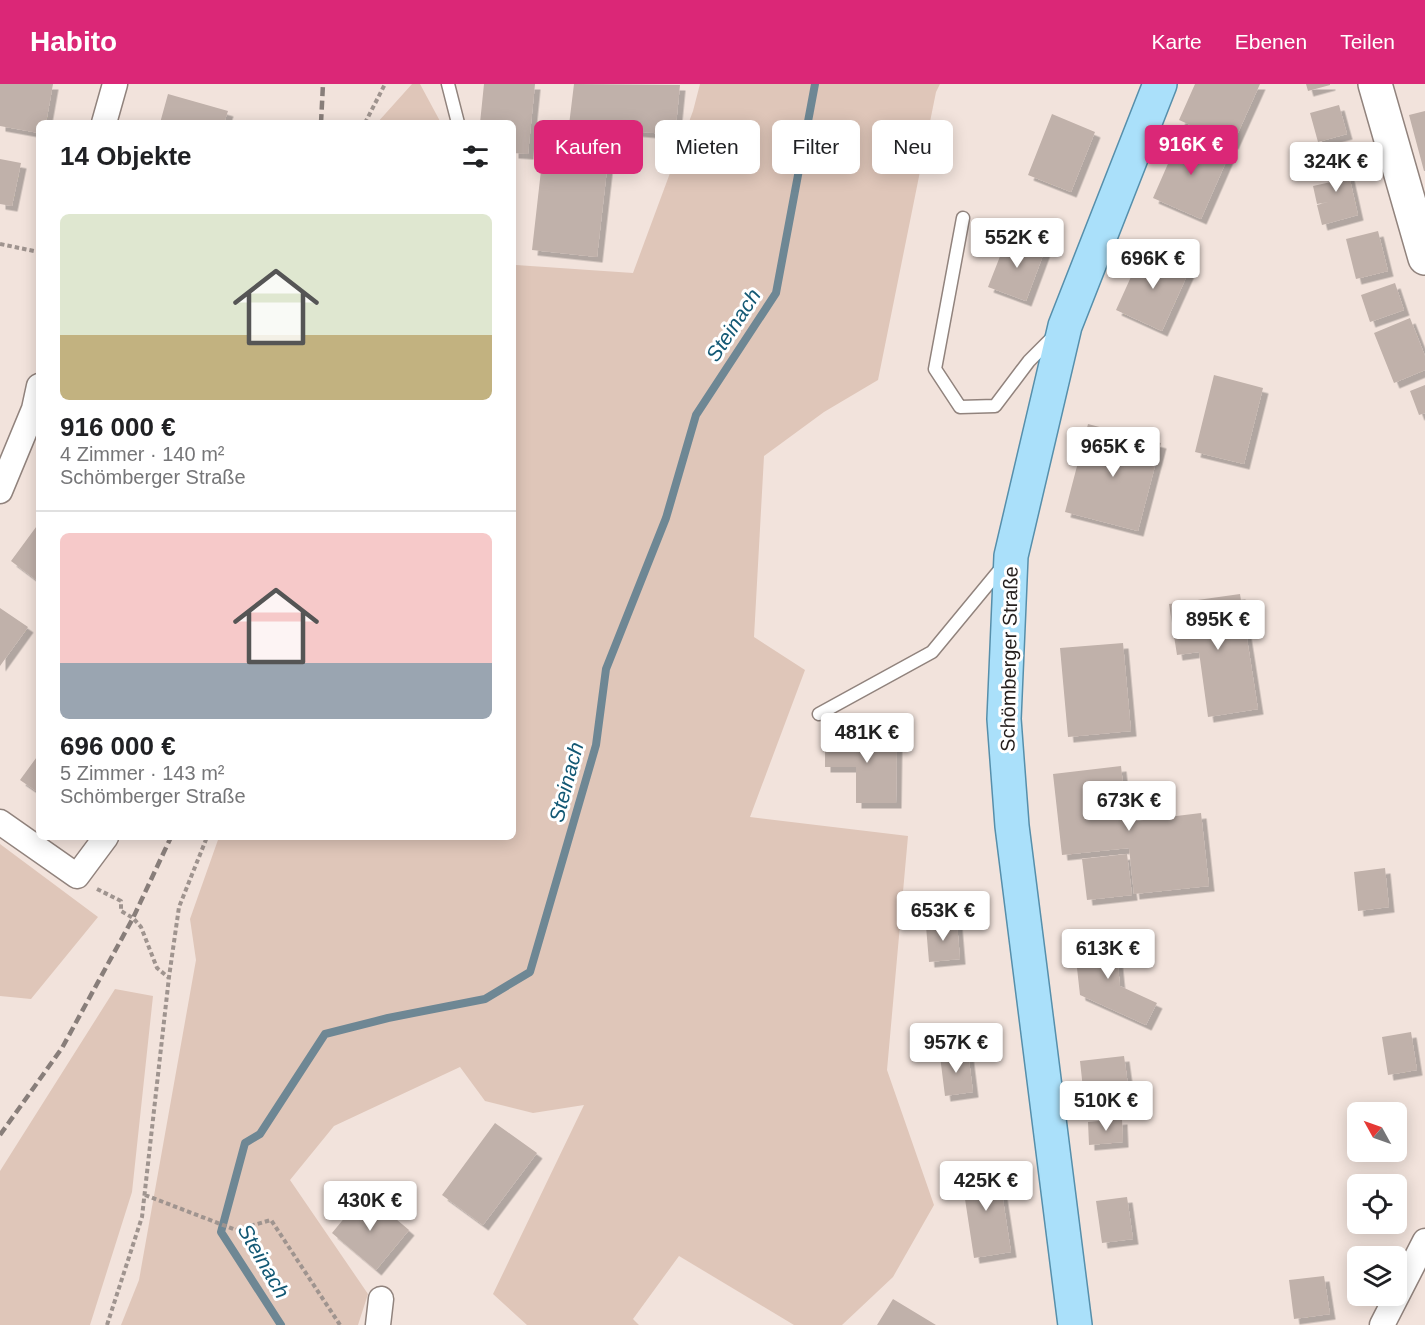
<!DOCTYPE html>
<html lang="de">
<head>
<meta charset="utf-8">
<style>
	:root { --surface:#fff; --page:#f2f2f2; --text:#202124; --muted:#757577; --line:#e0e0e0; --accent:#db2777 }
	body { margin:0; font-family:Arial,sans-serif; background:var(--page); color:var(--text); height:100vh; display:flex; flex-direction:column; font-size:22px; white-space:nowrap }
	* { box-sizing:border-box; margin:0 }
	p { font-size:20px; color:var(--muted) }
	.icon { flex:none; width:33px; height:33px; fill:none; stroke:currentColor; stroke-width:2; stroke-linecap:round; stroke-linejoin:round }
	.map { position:relative; flex:1; overflow:hidden }
	.details { position:absolute; left:36px; top:36px; width:480px; height:720px; display:flex; flex-direction:column; background:var(--surface); border-radius:9px; box-shadow:0 3px 15px #0003 }
	.details>* { flex:none }
	.banner { position:absolute; left:534px; top:36px; width:570px; height:54px; display:flex; gap:12px }
	.needle { width:39px; rotate:310deg }
	.tools { position:absolute; left:1347px; top:1018px; display:grid; gap:12px }
	.tools a { display:grid; place-items:center; width:60px; height:60px; border-radius:9px; background:var(--surface); box-shadow:0 3px 15px #0003; font-size:30px }
	.price { position:absolute; translate:-50% -51px; padding:0 14px; border-radius:6px; background:#fff; color:#222; font-size:20px; line-height:39px; filter:drop-shadow(0 2px 3px #0008) }
	.price::after { content:''; position:absolute; left:50%; top:36px; width:18px; height:14px; margin-left:-9px; background:inherit; clip-path:polygon(0 0,100% 0,50% 100%) }
	.price.on { background:var(--accent); color:#fff }
	ul { padding:0; list-style:none }
	li { display:grid; align-content:center; gap:12px; height:318px; padding:0 24px }
	li+li { border-top:2px solid var(--line) }
	li span { display:grid; place-items:center; height:186px; border-radius:9px; color:#555 }
	li>.icon { margin-inline-start:auto }
	span .icon { width:108px; height:108px; fill:#fffc; stroke-width:1 }
	li b { font-size:26px }
	h2 { display:flex; justify-content:space-between; align-items:center; height:72px; padding:0 24px; font-size:26px }
	.pill { padding:0 21px; border-radius:9px; background:var(--surface); box-shadow:0 3px 15px #0003; font-size:21px; line-height:54px }
	.pill.on { background:var(--accent); color:#fff }
	header { display:flex; align-items:center; gap:36px; box-sizing:border-box; height:84px; padding:0 30px; background:var(--accent); color:#fff }
	header strong { font-size:28px }
	nav { display:flex; gap:33px; margin-inline-start:auto; font-size:21px }
	.map>svg:first-child { display:block }
	.green { fill:#dfc6b9 }
	.lines { fill:none; stroke-linecap:round; stroke-linejoin:round }
	.stream { stroke:#6e8794; stroke-width:8 }
	.building { fill:#c0b1aa; filter:url(#shadow) }
	.lane-casing { stroke:#91837d; stroke-width:15 }
	.street-casing { stroke:#91837d; stroke-width:27 }
	.secondary-casing { stroke:#91837d; stroke-width:36 }
	.primary-casing { stroke:#568fab; stroke-width:36 }
	.path { stroke:#9f948f; stroke-width:4; stroke-dasharray:4.5 3; stroke-linecap:butt }
	.lane { stroke:#fff; stroke-width:12 }
	.street { stroke:#fff; stroke-width:24 }
	.secondary { stroke:#fff; stroke-width:33 }
	.primary { stroke:#aae0fa; stroke-width:33 }
	.rail { stroke:#887e7a; stroke-width:4.5; stroke-dasharray:9 4.5; stroke-linecap:butt }
	.labels { text-anchor:middle; dominant-baseline:central; stroke-width:6; stroke-linejoin:round; paint-order:stroke }
	.street-label { font-size:20px; fill:#251f1d; stroke:#fff }
	.water-label { font-size:21px; font-style:italic; fill:#125874; stroke:#fff }
</style>
</head>
<body>
<header>
<strong>Habito</strong>
<nav><a>Karte</a><a>Ebenen</a><a>Teilen</a></nav>
</header>
<div class="map">
<svg width="1425" height="1241" viewBox="0 0 1425 1241">
	<defs>
		<filter id="shadow"><feDropShadow dx="5.5" dy="5.5" stdDeviation="0" flood-color="#0004"/></filter>
	</defs>
	<rect width="100%" height="100%" fill="#f2e3dc"/>
	<path class="green" d="M412,0H420L441,39H377Z
		M700,0H940L936,8L878,296L824,328L764,372L754,553L805,586L750,733L908,752L887,986L934,1121L893,1193L842,1241H794L679,1172L633,1235L639,1241H527L493,1210L584,1021L533,1029L485,1017L460,983L334,1042L290,1096L368,1210L358,1241H121L139,1196L196,876L190,835L219,753H513V176L516,181L633,189L693,27Z
		M0,760L98,833L31,915L0,912Z
		M115,905L153,912L132,1108L90,1241H0V1087Z"/>
	<g class="lines">
		<path class="stream" d="M281,1241L221,1148L245,1059L260,1050L325,950L388,934L485,915L530,888L596,661L606,585L666,434L696,331L776,209L815,0"/>
	</g>
	<path class="building" d="M0,0H53L46,39H39V49L0,42Z
		M484,0H535L528,70L513,69V39H480Z
		M574,0L680,1L675,51L569,41Z
		M1195,0H1260L1233,60L1179,36Z
		M1306,0H1330V1L1308,7Z
		M168,10L228,27L224,39H160Z
		M1339,21L1347,50L1318,58L1310,29Z
		M1425,27V87H1424L1409,31Z
		M1052,30L1095,48L1071,108L1028,91Z
		M1181,50L1229,71L1201,135L1153,114Z
		M545,51L610,59L597,173L532,166Z
		M1344,69L1358,131L1322,141L1317,121L1328,118L1317,120L1313,102L1331,98L1325,74Z
		M0,75L21,79L12,122L0,120Z
		M1378,147L1388,187L1356,195L1346,155Z
		M1008,152L1045,166L1026,217L988,203Z
		M1144,164L1190,185L1162,247L1116,226Z
		M1395,199L1404,226L1370,238L1361,211Z
		M1410,234L1425,272V286L1394,299L1374,249Z
		M1214,291L1263,304L1244,380L1195,368Z
		M1425,301V329L1419,331L1410,307Z
		M1088,340L1161,359L1138,447L1065,428Z
		M39,439V498L11,477Z
		M1240,510L1258,625L1208,633L1199,568L1177,571L1169,520Z
		M0,524L28,543L0,582Z
		M1123,559L1131,647L1068,653L1060,564Z
		M825,650L897,651L896,719H856V683H825Z
		M39,670V709L20,696Z
		M1121,682L1127,738L1201,729L1209,802L1134,810L1129,764L1062,771L1053,690Z
		M1127,770L1132,811L1087,816L1082,775Z
		M1385,784L1389,823L1358,827L1354,788Z
		M957,839L960,875L929,878L926,842Z
		M1115,853L1120,902L1157,919L1146,941L1080,911L1074,857Z
		M1411,948L1417,986L1388,991L1382,953Z
		M968,968L973,1008L945,1012L940,972Z
		M1124,972L1129,1008L1084,1014L1080,977Z
		M1122,1035L1123,1058L1089,1061L1088,1038Z
		M495,1039L537,1069L483,1141L442,1111Z
		M998,1083L1011,1168L974,1174L961,1089Z
		M365,1109L409,1146L376,1186L332,1149Z
		M1127,1113L1133,1155L1102,1159L1096,1117Z
		M1324,1192L1330,1230L1294,1235L1289,1196Z
		M893,1215L936,1241H877Z"/>
	<g class="lines">
		<g class="lane-casing">
			<path id="lane" d="M448,0L458,39
				M963,134L935,285L960,323L995,322L1029,277L1053,253
				M819,630L932,568L1003,482"/>
		</g>
		<g class="street-casing">
			<path id="street" d="M104,39L115,0
				M0,407L34,325L39,302
				M0,738L77,792L106,753
				M378,1241L381,1215
				M1382,1241L1425,1157"/>
		</g>
		<g class="secondary-casing">
			<path id="secondary" d="M1375,0L1425,174"/>
		</g>
		<g class="primary-casing">
			<path id="primary" d="M1075,1241L1012,742L1004,635L1011,472L1065,242L1160,0"/>
		</g>
		<path class="path" d="M365,39L385,0
			M0,160L39,168
			M97,805L121,817V827L133,834L141,843L157,884L168,893
			M145,1111L236,1146L271,1136L340,1241
			M107,1241L142,1133L169,893L179,823L207,753"/>
		<use href="#lane" class="lane"/>
		<use href="#street" class="street"/>
		<use href="#secondary" class="secondary"/>
		<use href="#primary" class="primary"/>
		<path class="rail" d="M321,39L323,0
			M0,1051L62,964L133,834L171,753"/>
	</g>
	<g class="labels">
		<g class="street-label">
			<text transform="translate(1009 575) rotate(-89)">Schömberger Straße</text>
		</g>
		<g class="water-label">
			<text transform="translate(733 241) rotate(-57)">Steinach</text>
			<text transform="translate(566 698) rotate(-75)">Steinach</text>
			<text transform="translate(264 1177) rotate(60)">Steinach</text>
		</g>
	</g>
</svg>
<div class="tools">
<a><svg class="needle" viewBox="-14 -14 28 28"><path d="M0-13l5 13h-10z" fill="#e53935"/><path d="M0 13l5-13h-10z" fill="#757577"/></svg></a>
<a><svg class="icon" aria-label="locate" viewBox="0 0 24 24"><circle cx="12" cy="12" r="6"/><path d="M12 2v4M12 18v4M2 12h4M18 12h4"/></svg></a>
<a><svg class="icon" aria-label="layers" viewBox="0 0 24 24"><path d="M12 4l9 5-9 5-9-5zM3 14l9 5 9-5"/></svg></a>
</div>
<b class="price on" style="left:1191px;top:92px">916K €</b>
<b class="price" style="left:1336px;top:109px">324K €</b>
<b class="price" style="left:1017px;top:185px">552K €</b>
<b class="price" style="left:1153px;top:206px">696K €</b>
<b class="price" style="left:1113px;top:394px">965K €</b>
<b class="price" style="left:1218px;top:567px">895K €</b>
<b class="price" style="left:867px;top:680px">481K €</b>
<b class="price" style="left:1129px;top:748px">673K €</b>
<b class="price" style="left:943px;top:858px">653K €</b>
<b class="price" style="left:1108px;top:896px">613K €</b>
<b class="price" style="left:956px;top:990px">957K €</b>
<b class="price" style="left:1106px;top:1048px">510K €</b>
<b class="price" style="left:986px;top:1128px">425K €</b>
<b class="price" style="left:370px;top:1148px">430K €</b>
<div class="banner">
<a class="pill on">Kaufen</a>
<a class="pill">Mieten</a>
<a class="pill">Filter</a>
<a class="pill">Neu</a>
</div>
<section class="details">
<h2>14 Objekte<svg class="icon" aria-label="filters" viewBox="0 0 24 24"><path d="M4 7h16M4 17h16"/><circle cx="9" cy="7" r="2"/><circle cx="15" cy="17" r="2"/></svg></h2>
<ul>
<li><span style="background:linear-gradient(#dfe7d0 65%,#c2b280 0)"><svg class="icon" aria-label="home" viewBox="0 0 24 24"><path d="M3 11l9-7 9 7M6 9v11h12V9"/></svg></span><div><b>916 000 €</b><p>4 Zimmer · 140 m²</p><p>Schömberger Straße</p></div></li>
<li><span style="background:linear-gradient(#f6c9c9 70%,#9aa5b1 0)"><svg class="icon" aria-label="home" viewBox="0 0 24 24"><path d="M3 11l9-7 9 7M6 9v11h12V9"/></svg></span><div><b>696 000 €</b><p>5 Zimmer · 143 m²</p><p>Schömberger Straße</p></div></li>
</ul>
</section>
</div>
</body>
</html>
